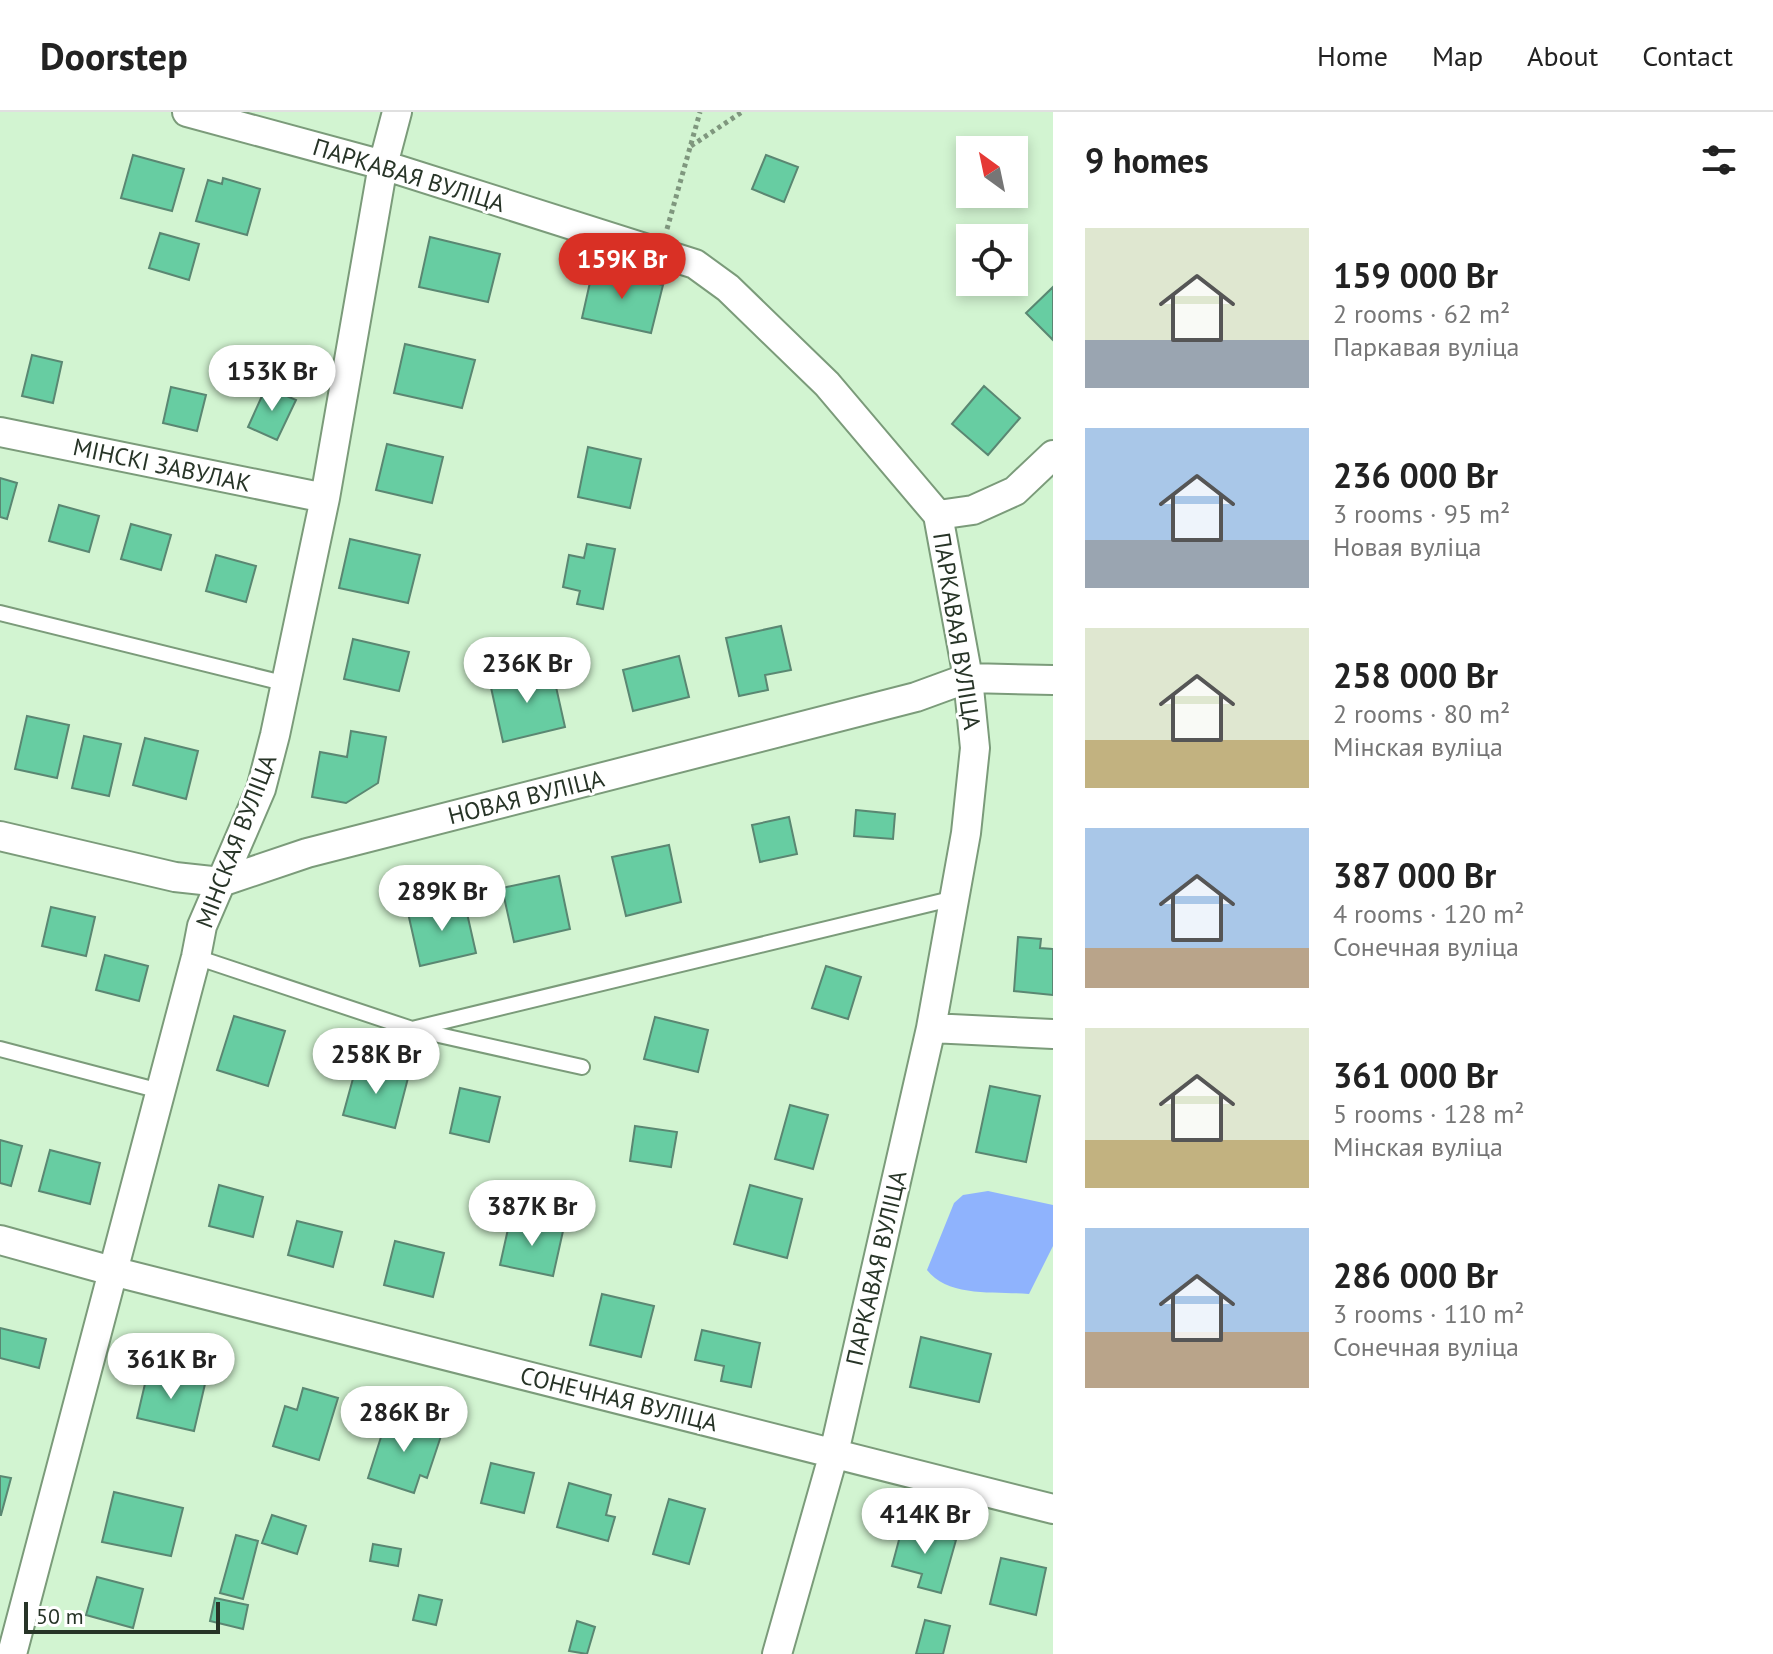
<!DOCTYPE html>
<html lang="en">
<head>
<meta charset="utf-8">
<style>
	:root { --surface:#fff; --page:#f6f6f6; --text:#222; --muted:#767676; --line:#e0e0e0; --accent:#d93025 }
	body { margin:0; font-family:"PT Sans",sans-serif; background:var(--page); color:var(--text); height:100vh; display:flex; flex-direction:column; font-size:30px; white-space:nowrap }
	* { box-sizing:border-box; margin:0 }
	p { font-size:26px; color:var(--muted) }
	.icon { flex:none; width:44px; height:44px; fill:none; stroke:currentColor; stroke-width:2; stroke-linecap:round; stroke-linejoin:round }
	.map { position:relative; flex:1; overflow:hidden }
	.sheet { display:flex; flex-direction:column; background:var(--surface); width:720px }
	.sheet>* { flex:none }
	.needle { width:52px; rotate:327deg }
	.fabs { position:absolute; left:956px; top:24px; display:grid; gap:16px }
	.fabs a { display:grid; place-items:center; width:72px; height:72px; border-radius:0px; background:var(--surface); box-shadow:0 4px 12px #0003; font-size:40px }
	.scale { position:absolute; left:24px; bottom:20px; width:196px; box-sizing:border-box; padding-left:8px; border:4px solid #273427; border-top:0; font-size:22px; line-height:28px; white-space:nowrap; color:#273427; -webkit-text-stroke:6px #fff; paint-order:stroke }
	.price { position:absolute; translate:-50% -68px; padding:0 18px; border-radius:28px; background:#fff; color:#222; font-size:26px; line-height:52px; filter:drop-shadow(0 2px 4px #0008) }
	.price::after { content:''; position:absolute; left:50%; top:48px; width:24px; height:18px; margin-left:-12px; background:inherit; clip-path:polygon(0 0,100% 0,50% 100%) }
	.price.active { background:var(--accent); color:#fff }
	ul { padding:0; list-style:none }
	li { display:flex; align-items:center; gap:24px; height:200px; padding:0 32px }
	li span { display:grid; place-items:center; flex:none; width:224px; height:160px; border-radius:0px; color:#555 }
	li>.icon { margin-inline-start:auto }
	span .icon { width:96px; height:96px; fill:#fffc; stroke-width:1 }
	li b { font-size:34px }
	h2 { display:flex; justify-content:space-between; align-items:center; height:96px; padding:0 32px; font-size:34px }
	header { display:flex; align-items:center; gap:48px; box-sizing:border-box; height:112px; padding:0 40px; background:var(--surface); border-bottom:2px solid var(--line) }
	header strong { font-size:38px }
	nav { display:flex; gap:44px; margin-inline-start:auto; font-size:28px }
	main { display:flex; flex:1; min-height:0 }
	.map>svg:first-child { display:block }
	.water { fill:#8fb3fd }
	.building { fill:#67cda2; stroke:#5a8772; stroke-width:2 }
	.lines { fill:none; stroke-linecap:round; stroke-linejoin:round }
	.service-casing { stroke:#7b9b7a; stroke-width:18 }
	.minor-casing { stroke:#7b9b7a; stroke-width:32 }
	.path { stroke:#7f977e; stroke-width:5; stroke-dasharray:4 4; stroke-linecap:butt }
	.service { stroke:#fff; stroke-width:14 }
	.minor { stroke:#fff; stroke-width:28 }
	.labels { text-anchor:middle; dominant-baseline:central; stroke-width:6; stroke-linejoin:round; paint-order:stroke }
	.street-label { font-size:24px; fill:#273427; stroke:#fff }
</style>
</head>
<body>
<header>
<strong>Doorstep</strong>
<nav><a>Home</a><a>Map</a><a>About</a><a>Contact</a></nav>
</header>
<main>
<div class="map">
<svg width="1053" height="1542" viewBox="0 0 1053 1542">
	<rect width="100%" height="100%" fill="#d2f4d1"/>
	<path class="water" d="M988,1079L1053,1093V1134L1029,1182C997,1179 948,1186 927,1158L954,1091L963,1083Z"/>
	<path class="building" d="M133,43L184,57L172,99L121,86Z
		M766,43L798,55L784,90L752,77Z
		M223,66L260,77L247,123L196,109L208,68L222,72Z
		M160,121L199,132L189,168L149,156Z
		M430,125L500,142L488,190L419,175Z
		M593,157L663,173L651,221L582,206Z
		M1053,175V228L1026,201Z
		M405,232L475,248L462,296L394,281Z
		M32,243L62,250L53,291L22,284Z
		M984,274L1020,306L988,343L952,312Z
		M171,275L206,283L197,319L163,311Z
		M266,275L296,288L277,328L248,315Z
		M387,332L443,345L432,391L376,378Z
		M588,335L641,347L630,396L578,385Z
		M0,366L17,371L7,407L0,405Z
		M59,393L99,404L89,440L49,429Z
		M131,412L171,423L161,458L121,447Z
		M350,427L420,443L408,491L339,476Z
		M587,432L615,437L603,497L577,492L580,479L563,475L569,443L584,446Z
		M216,443L256,454L246,490L206,479Z
		M781,514L791,558L765,563L768,578L739,584L726,526Z
		M353,527L409,540L399,579L344,567Z
		M679,544L689,585L633,599L623,558Z
		M552,557L565,615L503,630L490,571Z
		M27,604L69,613L57,666L15,657Z
		M351,619L386,625L378,671L346,691L312,685L320,640L347,645Z
		M84,624L121,632L109,684L72,676Z
		M145,626L198,639L186,687L133,673Z
		M856,698L895,702L893,727L854,724Z
		M789,705L797,742L760,750L752,713Z
		M669,733L681,790L626,804L612,745Z
		M559,764L570,817L514,830L502,776Z
		M464,788L476,841L420,854L408,801Z
		M51,795L95,805L86,844L42,834Z
		M1018,825L1041,827L1040,836L1053,837V883L1014,879Z
		M105,843L148,854L139,889L96,878Z
		M826,854L861,865L848,907L812,896Z
		M234,904L285,919L268,974L217,958Z
		M655,905L708,918L698,960L644,947Z
		M357,952L408,966L395,1016L343,1003Z
		M990,974L1040,984L1026,1050L976,1040Z
		M460,976L500,985L489,1030L450,1021Z
		M790,993L828,1003L813,1057L775,1047Z
		M635,1014L677,1020L671,1055L630,1049Z
		M0,1028L22,1034L11,1074L0,1071Z
		M50,1038L100,1051L90,1092L39,1079Z
		M219,1073L263,1085L253,1125L209,1114Z
		M750,1073L802,1087L787,1146L734,1132Z
		M510,1108L563,1119L553,1164L500,1153Z
		M297,1109L342,1120L333,1155L288,1143Z
		M395,1129L444,1141L433,1185L384,1173Z
		M602,1182L654,1194L641,1245L590,1233Z
		M0,1216L46,1227L39,1256L0,1246Z
		M702,1218L760,1231L751,1275L721,1269L724,1254L695,1248Z
		M921,1225L991,1242L979,1290L910,1275Z
		M148,1259L205,1272L194,1319L137,1306Z
		M303,1276L338,1286L319,1348L273,1334L285,1294L297,1298Z
		M388,1303L442,1321L427,1366L420,1363L414,1381L368,1366Z
		M491,1351L534,1361L524,1401L481,1391Z
		M0,1364L11,1366L1,1403H0Z
		M569,1371L611,1383L606,1403L615,1405L608,1429L557,1415Z
		M114,1380L183,1396L171,1444L102,1430Z
		M669,1387L705,1397L689,1452L653,1442Z
		M272,1403L306,1414L297,1442L262,1431Z
		M903,1413L956,1428L941,1481L918,1475L922,1462L892,1454Z
		M236,1423L258,1429L243,1487L220,1481Z
		M373,1432L401,1437L398,1454L370,1449Z
		M1001,1446L1046,1456L1036,1503L990,1492Z
		M97,1465L143,1477L133,1516L86,1503Z
		M419,1483L442,1488L436,1513L413,1508Z
		M215,1486L248,1493L243,1517L210,1509Z
		M925,1508L950,1514L943,1542H916Z
		M577,1509L595,1515L587,1542L569,1539Z"/>
	<g class="lines">
		<g class="service-casing">
			<path id="service" d="M0,501L287,572
				M196,845L412,917L582,955
				M412,917L955,786
				M0,937L160,979"/>
		</g>
		<g class="minor-casing">
			<path id="minor" d="M187,0L383,53L695,152L728,176L827,272L938,403L968,566L975,636L966,721L931,916L834,1341L777,1542
				M0,320L325,386
				M938,403L973,398L1015,379L1053,343
				M0,724L175,765L221,770L307,741L916,585L968,566L1053,568
				M931,916L1053,922
				M0,1128L112,1159L1053,1397
				M12,1542L196,845L202,814L261,677L275,623L325,386L383,53L397,0"/>
		</g>
		<path class="path" d="M691,34L742,0
			M667,117L700,0"/>
		<use href="#service" class="service"/>
		<use href="#minor" class="minor"/>
	</g>
	<g class="labels">
		<g class="street-label">
			<text transform="translate(409 63) rotate(17)">ПАРКАВАЯ ВУЛІЦА</text>
			<text transform="translate(162 353) rotate(12)">МІНСКІ ЗАВУЛАК</text>
			<text transform="translate(957 519) rotate(81)">ПАРКАВАЯ ВУЛІЦА</text>
			<text transform="translate(526 685) rotate(-14)">НОВАЯ ВУЛІЦА</text>
			<text transform="translate(236 729) rotate(-69)">МІНСКАЯ ВУЛІЦА</text>
			<text transform="translate(876 1156) rotate(-77)">ПАРКАВАЯ ВУЛІЦА</text>
			<text transform="translate(619 1287) rotate(14)">СОНЕЧНАЯ ВУЛІЦА</text>
		</g>
	</g>
</svg>
<div class="fabs">
<a><svg class="needle" viewBox="-14 -14 28 28"><path d="M0-13l5 13h-10z" fill="#e53935"/><path d="M0 13l5-13h-10z" fill="#767676"/></svg></a>
<a><svg class="icon" aria-label="locate" viewBox="0 0 24 24"><circle cx="12" cy="12" r="6"/><path d="M12 2v4M12 18v4M2 12h4M18 12h4"/></svg></a>
</div>
<div class="scale">50 m</div>
<b class="price active" style="left:622px;top:189px">159K Br</b>
<b class="price" style="left:272px;top:301px">153K Br</b>
<b class="price" style="left:527px;top:593px">236K Br</b>
<b class="price" style="left:442px;top:821px">289K Br</b>
<b class="price" style="left:376px;top:984px">258K Br</b>
<b class="price" style="left:532px;top:1136px">387K Br</b>
<b class="price" style="left:171px;top:1289px">361K Br</b>
<b class="price" style="left:404px;top:1342px">286K Br</b>
<b class="price" style="left:925px;top:1444px">414K Br</b>
</div>
<section class="sheet">
<h2>9 homes<svg class="icon" aria-label="filters" viewBox="0 0 24 24"><path d="M4 7h16M4 17h16"/><circle cx="9" cy="7" r="2"/><circle cx="15" cy="17" r="2"/></svg></h2>
<ul>
<li><span style="background:linear-gradient(#dfe7d0 70%,#9aa5b1 0)"><svg class="icon" aria-label="home" viewBox="0 0 24 24"><path d="M3 11l9-7 9 7M6 9v11h12V9"/></svg></span><div><b>159 000 Br</b><p>2 rooms · 62 m²</p><p>Паркавая вуліца</p></div></li>
<li><span style="background:linear-gradient(#a9c7e8 70%,#9aa5b1 0)"><svg class="icon" aria-label="home" viewBox="0 0 24 24"><path d="M3 11l9-7 9 7M6 9v11h12V9"/></svg></span><div><b>236 000 Br</b><p>3 rooms · 95 m²</p><p>Новая вуліца</p></div></li>
<li><span style="background:linear-gradient(#dfe7d0 70%,#c2b280 0)"><svg class="icon" aria-label="home" viewBox="0 0 24 24"><path d="M3 11l9-7 9 7M6 9v11h12V9"/></svg></span><div><b>258 000 Br</b><p>2 rooms · 80 m²</p><p>Мінская вуліца</p></div></li>
<li><span style="background:linear-gradient(#a9c7e8 75%,#b9a48a 0)"><svg class="icon" aria-label="home" viewBox="0 0 24 24"><path d="M3 11l9-7 9 7M6 9v11h12V9"/></svg></span><div><b>387 000 Br</b><p>4 rooms · 120 m²</p><p>Сонечная вуліца</p></div></li>
<li><span style="background:linear-gradient(#dfe7d0 70%,#c2b280 0)"><svg class="icon" aria-label="home" viewBox="0 0 24 24"><path d="M3 11l9-7 9 7M6 9v11h12V9"/></svg></span><div><b>361 000 Br</b><p>5 rooms · 128 m²</p><p>Мінская вуліца</p></div></li>
<li><span style="background:linear-gradient(#a9c7e8 65%,#b9a48a 0)"><svg class="icon" aria-label="home" viewBox="0 0 24 24"><path d="M3 11l9-7 9 7M6 9v11h12V9"/></svg></span><div><b>286 000 Br</b><p>3 rooms · 110 m²</p><p>Сонечная вуліца</p></div></li>
</ul>
</section>
</main>
</body>
</html>
